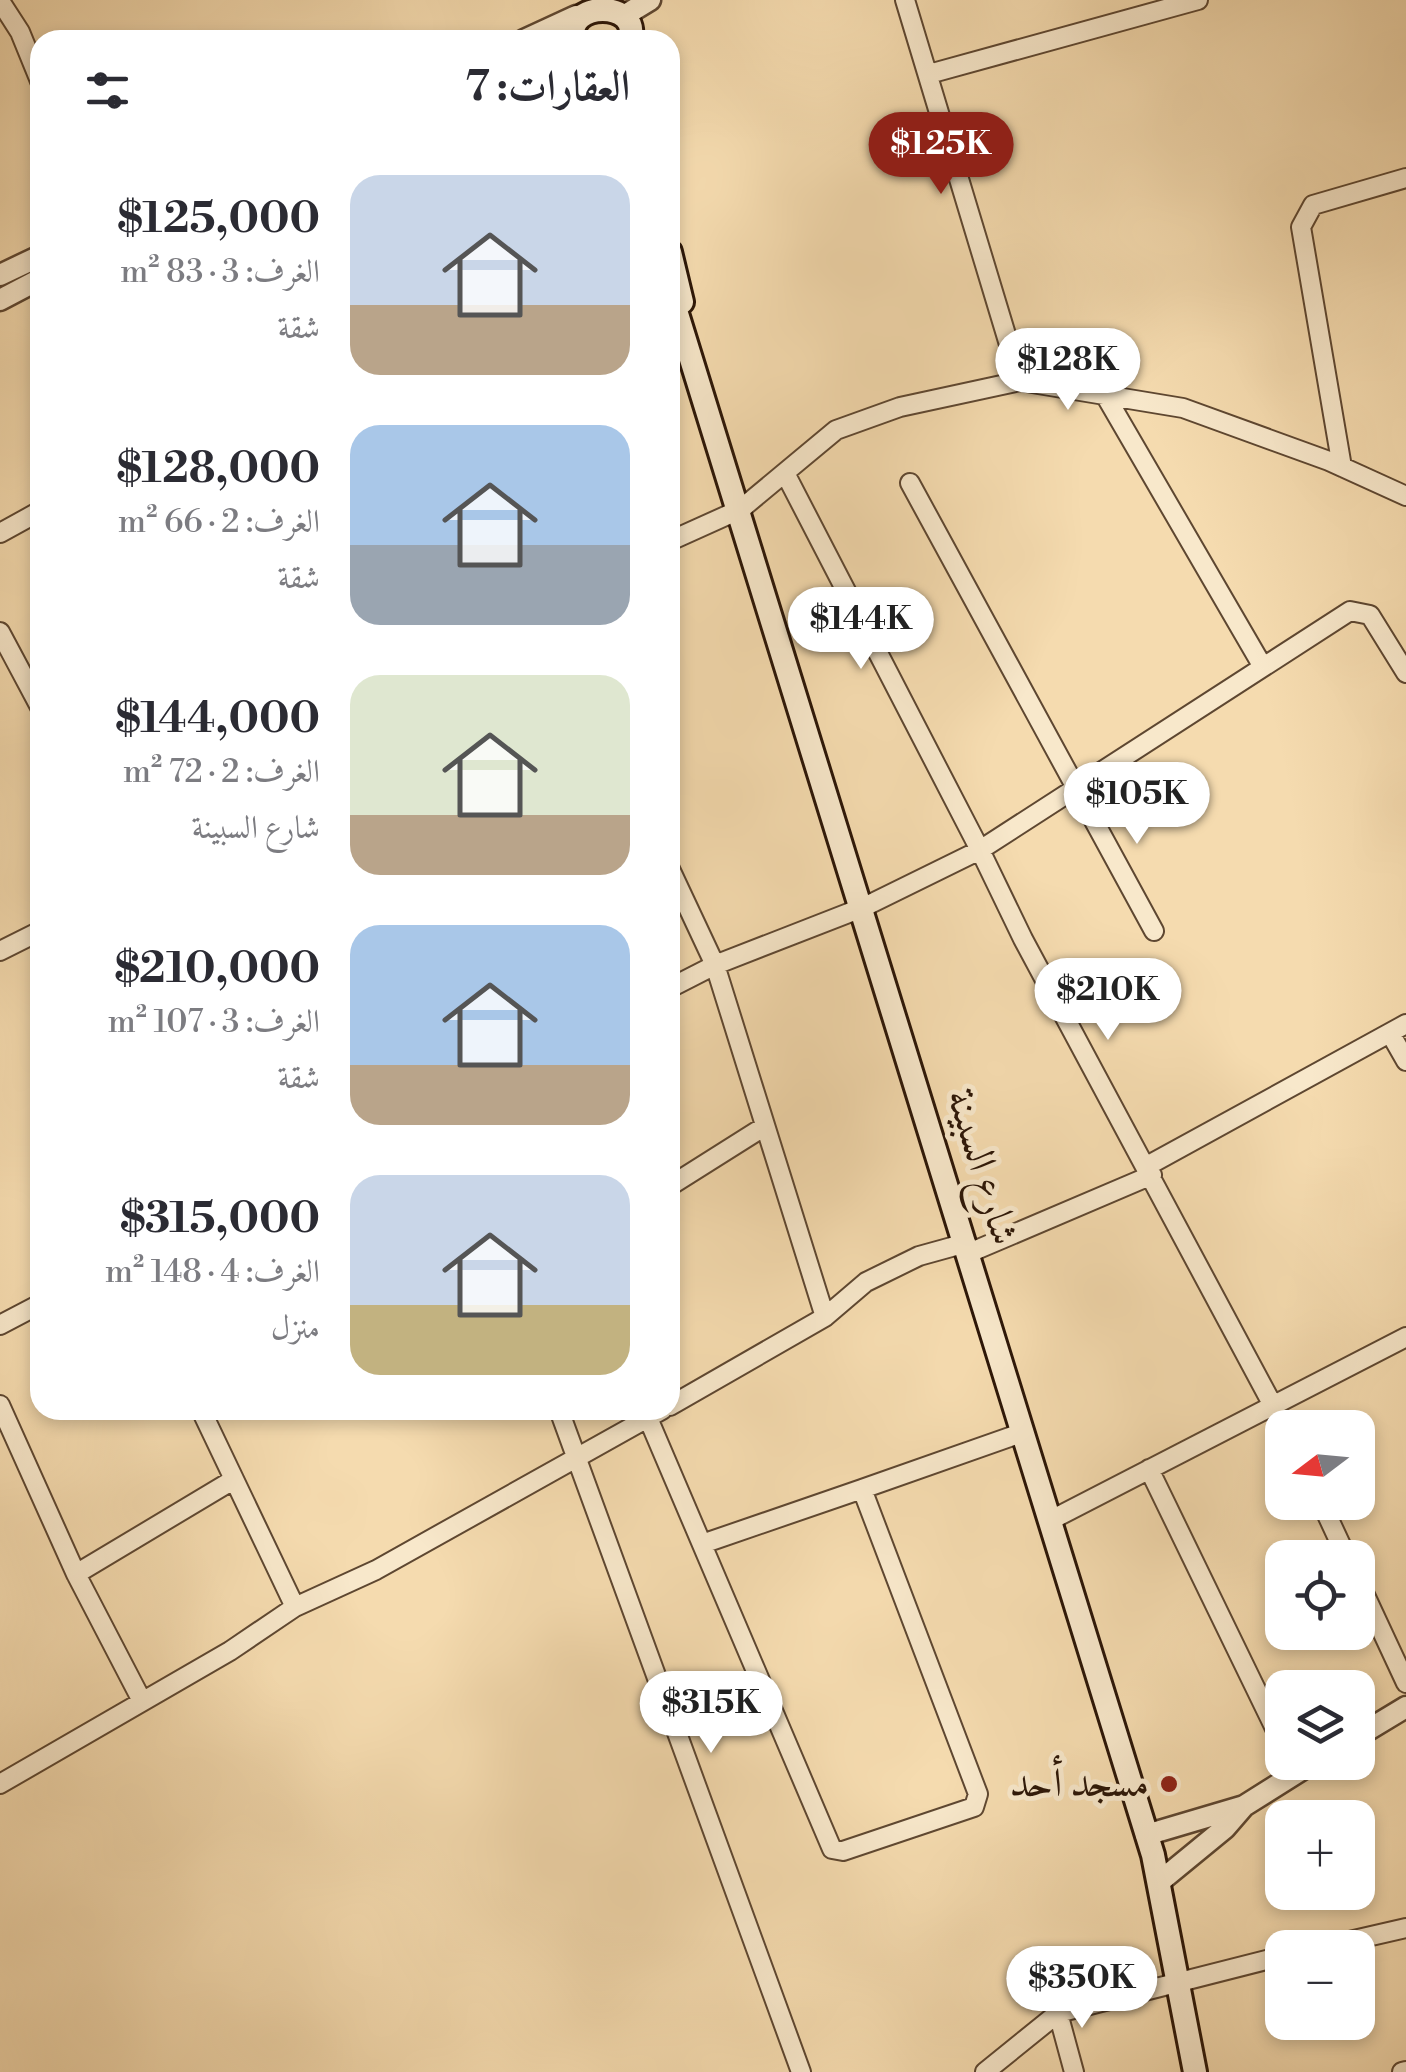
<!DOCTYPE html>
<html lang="ar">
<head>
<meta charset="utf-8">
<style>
	:root { --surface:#fff; --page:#f2f2f3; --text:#2b2b33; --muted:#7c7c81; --accent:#8f2418 }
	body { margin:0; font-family:"Libre Bodoni",Amiri,serif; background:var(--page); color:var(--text); direction:rtl; height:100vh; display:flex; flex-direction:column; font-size:38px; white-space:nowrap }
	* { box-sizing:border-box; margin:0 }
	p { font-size:32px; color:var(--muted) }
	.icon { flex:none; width:55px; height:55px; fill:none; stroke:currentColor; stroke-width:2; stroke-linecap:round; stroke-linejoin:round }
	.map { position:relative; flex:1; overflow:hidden; direction:ltr }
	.side { position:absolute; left:30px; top:30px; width:650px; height:1390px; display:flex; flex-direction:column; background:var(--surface); border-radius:30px; box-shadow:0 5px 15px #0003; direction:rtl }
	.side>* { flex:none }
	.needle { width:65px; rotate:254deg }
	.tools { position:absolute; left:1265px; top:1410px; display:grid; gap:20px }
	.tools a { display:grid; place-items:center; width:110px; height:110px; border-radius:20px; background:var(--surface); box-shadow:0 5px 15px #0003; font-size:50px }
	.price { position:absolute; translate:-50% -85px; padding:0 22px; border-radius:35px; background:#fff; color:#222; font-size:32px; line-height:65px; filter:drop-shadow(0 2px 5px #0008) }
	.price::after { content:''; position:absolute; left:50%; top:60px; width:30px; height:22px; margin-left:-15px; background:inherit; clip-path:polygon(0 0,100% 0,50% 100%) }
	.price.current { background:var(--accent); color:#fff }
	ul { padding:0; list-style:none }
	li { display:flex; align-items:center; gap:30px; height:250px; padding:0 50px }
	li span { display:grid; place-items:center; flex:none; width:280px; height:200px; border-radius:30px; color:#555 }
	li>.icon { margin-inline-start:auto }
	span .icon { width:120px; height:120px; fill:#fffc; stroke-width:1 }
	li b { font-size:42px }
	h2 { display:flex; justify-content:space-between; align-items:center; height:120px; padding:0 50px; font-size:42px }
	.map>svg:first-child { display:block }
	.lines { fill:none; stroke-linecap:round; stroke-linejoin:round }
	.minor-casing { stroke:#5e4731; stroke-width:22 }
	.tertiary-casing { stroke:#5e4731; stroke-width:25 }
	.secondary-casing { stroke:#2c1607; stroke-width:28 }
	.minor { stroke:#f8e8cb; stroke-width:18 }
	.tertiary { stroke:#f8e8cb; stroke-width:20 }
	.secondary { stroke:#f8e8cb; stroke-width:22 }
	.poi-dot { fill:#8f2418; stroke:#f8e8cb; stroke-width:4 }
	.labels { text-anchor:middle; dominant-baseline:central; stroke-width:10; stroke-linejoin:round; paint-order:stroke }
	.street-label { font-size:40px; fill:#2c1607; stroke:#f8e8cb }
	.poi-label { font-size:40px; fill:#2c1607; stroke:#f8e8cb; text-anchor:end }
</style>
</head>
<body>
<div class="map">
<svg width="1406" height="2072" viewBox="0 0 1406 2072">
	<rect width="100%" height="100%" fill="#f5dbaf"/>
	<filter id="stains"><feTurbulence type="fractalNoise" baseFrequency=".002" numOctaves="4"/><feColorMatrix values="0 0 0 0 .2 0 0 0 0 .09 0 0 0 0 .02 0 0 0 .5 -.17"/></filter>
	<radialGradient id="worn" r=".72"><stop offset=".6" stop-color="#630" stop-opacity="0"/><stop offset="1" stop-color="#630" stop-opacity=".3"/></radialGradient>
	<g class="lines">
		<g class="minor-casing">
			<path id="minor" d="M905,0L1020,381
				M0,1L20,32L40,81
				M929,74L1198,0
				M1105,395L1263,667
				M1342,467L1301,227L1313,205L1406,178
				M785,473L980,850L1350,611L1370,615L1406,673
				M910,483L1154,931
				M0,533L40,511
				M670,541L741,509L836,430L900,407L1020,381L1183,408L1329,461L1406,496
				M0,632L40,707
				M670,869L715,965L864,907L980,850L1023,939L1285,1428
				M0,951L40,931
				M670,988L715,965L825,1317
				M1390,1033L1406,1061
				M1147,1166L1406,1024
				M670,1186L765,1126
				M969,1253L1152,1175
				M0,1325L40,1304
				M0,1405L76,1574L142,1701
				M670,1406L825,1317L866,1282L919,1256L966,1243
				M201,1410L295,1607
				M559,1410L801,2072
				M648,1418L832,1849L843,1851L974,1807L978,1794L862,1489L705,1543
				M1149,1469L1282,1743
				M862,1489L1024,1432
				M1321,1502L1347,1558
				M1051,1520L1406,1337
				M76,1574L233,1480
				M1358,1580L1406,1683
				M0,1784L230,1651L295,1607L376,1570L662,1410
				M1319,1948L1406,1928
				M1058,2013L1074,2072
				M985,2072L1058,2013L1282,1956
				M1402,2072L1406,2071"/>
		</g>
		<g class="tertiary-casing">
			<path id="tertiary" d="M627,14L650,0
				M524,40L576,16
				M0,275L40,256
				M0,300L40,279
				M1358,1736L1406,1707
				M1146,1835L1244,1806
				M1158,1883L1225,1828L1244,1806L1314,1762"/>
		</g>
		<g class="secondary-casing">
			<path id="secondary" d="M574,40C564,0 642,0 630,40
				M670,252L682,302
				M670,291L1153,1855L1195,2072"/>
		</g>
		<use href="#minor" class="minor"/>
		<use href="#tertiary" class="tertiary"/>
		<use href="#secondary" class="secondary"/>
	</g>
	<circle class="poi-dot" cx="1169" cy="1784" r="10"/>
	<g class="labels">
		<g class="street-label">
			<text transform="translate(982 1167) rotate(73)">شارع السبينة</text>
		</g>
		<g class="poi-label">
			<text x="1149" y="1784">مسجد أحد</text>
		</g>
	</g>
	<rect width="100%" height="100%" filter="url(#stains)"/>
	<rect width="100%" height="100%" fill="url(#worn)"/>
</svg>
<div class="tools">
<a><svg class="needle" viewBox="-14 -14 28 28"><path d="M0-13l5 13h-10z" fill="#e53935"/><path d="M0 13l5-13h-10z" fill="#7c7c81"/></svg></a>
<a><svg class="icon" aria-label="locate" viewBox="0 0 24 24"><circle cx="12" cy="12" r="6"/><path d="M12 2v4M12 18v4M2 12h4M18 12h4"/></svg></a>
<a><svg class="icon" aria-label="layers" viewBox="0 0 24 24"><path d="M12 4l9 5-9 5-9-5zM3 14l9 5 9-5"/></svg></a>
<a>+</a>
<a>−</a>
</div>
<b class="price current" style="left:941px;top:197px">$125K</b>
<b class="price" style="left:1068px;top:413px">$128K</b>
<b class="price" style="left:861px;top:672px">$144K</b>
<b class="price" style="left:1137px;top:847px">$105K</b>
<b class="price" style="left:1108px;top:1043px">$210K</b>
<b class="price" style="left:711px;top:1756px">$315K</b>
<b class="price" style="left:1082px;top:2031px">$350K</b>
<section class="side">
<h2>العقارات: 7<svg class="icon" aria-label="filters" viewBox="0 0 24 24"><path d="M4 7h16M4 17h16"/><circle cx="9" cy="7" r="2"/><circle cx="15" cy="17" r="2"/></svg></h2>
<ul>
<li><span style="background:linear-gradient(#c9d6e8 65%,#b9a48a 0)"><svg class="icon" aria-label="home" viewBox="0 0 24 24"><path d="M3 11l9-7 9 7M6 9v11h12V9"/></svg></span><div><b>$125,000</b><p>الغرف: 3 · 83 m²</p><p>شقة</p></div></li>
<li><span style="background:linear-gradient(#a9c7e8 60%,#9aa5b1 0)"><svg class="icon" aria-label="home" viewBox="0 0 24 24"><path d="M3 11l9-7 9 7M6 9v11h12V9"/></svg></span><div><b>$128,000</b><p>الغرف: 2 · 66 m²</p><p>شقة</p></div></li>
<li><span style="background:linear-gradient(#dfe7d0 70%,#b9a48a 0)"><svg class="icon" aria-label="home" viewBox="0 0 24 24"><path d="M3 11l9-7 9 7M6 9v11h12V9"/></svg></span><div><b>$144,000</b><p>الغرف: 2 · 72 m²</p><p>شارع السبينة</p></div></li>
<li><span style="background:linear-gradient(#a9c7e8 70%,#b9a48a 0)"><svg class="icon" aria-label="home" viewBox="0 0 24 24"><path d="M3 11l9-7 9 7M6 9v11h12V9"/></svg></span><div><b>$210,000</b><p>الغرف: 3 · 107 m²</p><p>شقة</p></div></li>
<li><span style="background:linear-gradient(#c9d6e8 65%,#c2b280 0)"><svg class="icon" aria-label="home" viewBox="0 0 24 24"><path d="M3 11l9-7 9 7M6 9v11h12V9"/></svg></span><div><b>$315,000</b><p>الغرف: 4 · 148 m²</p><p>منزل</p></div></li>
</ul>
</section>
</div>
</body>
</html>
